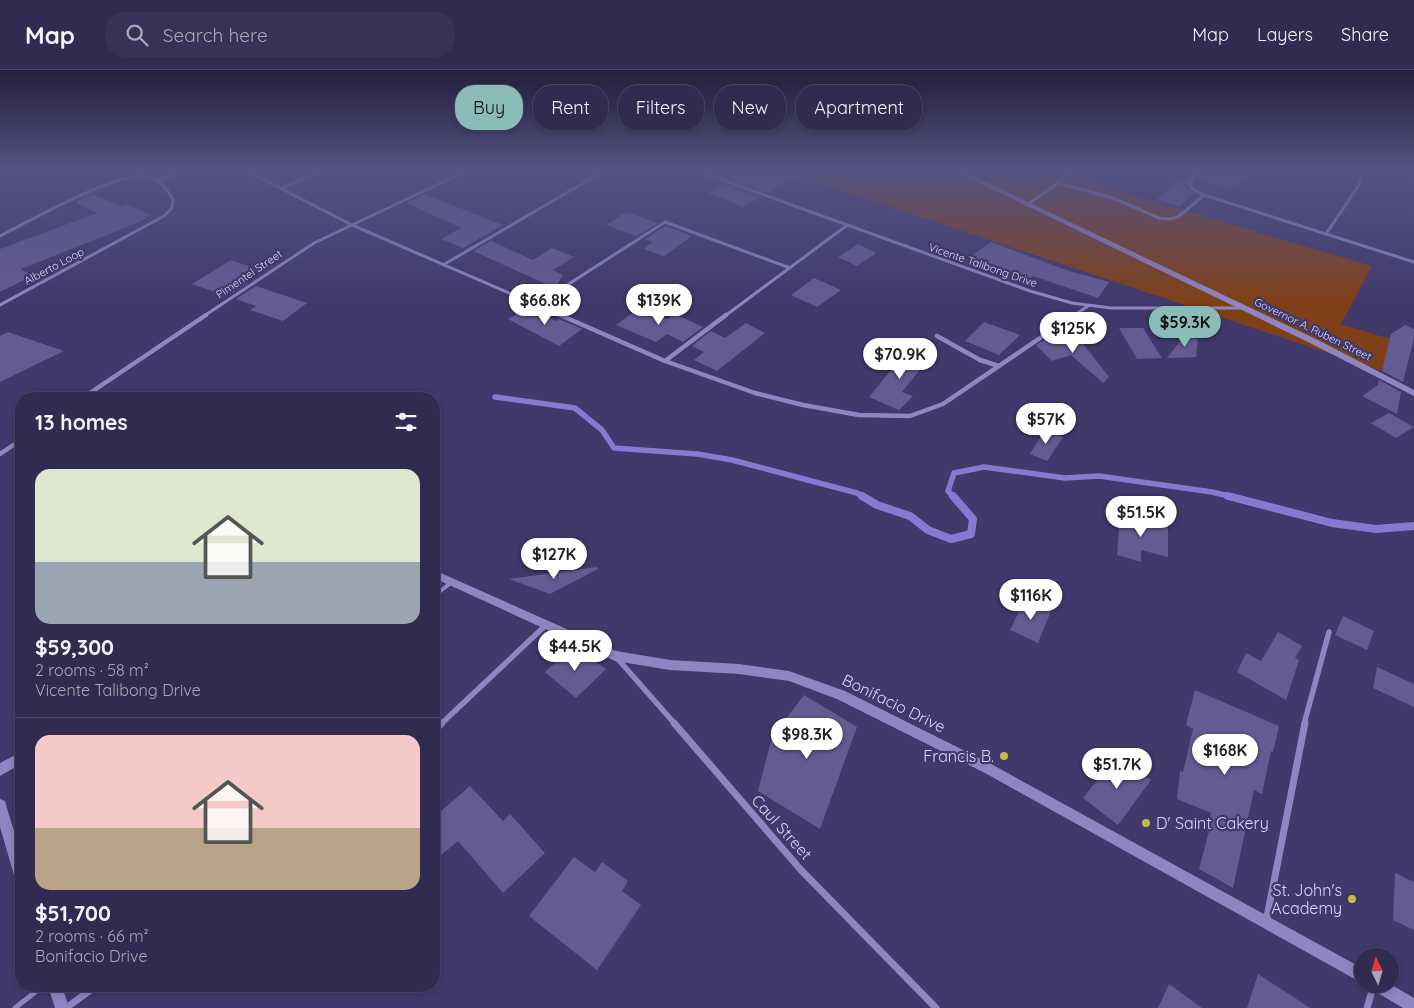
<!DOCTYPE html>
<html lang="en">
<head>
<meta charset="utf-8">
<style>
	:root { --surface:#312a51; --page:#393258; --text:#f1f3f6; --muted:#a8a7b7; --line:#4c4668; --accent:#8bbbb9 }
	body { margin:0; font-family:Quicksand,sans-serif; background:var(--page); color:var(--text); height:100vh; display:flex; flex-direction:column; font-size:19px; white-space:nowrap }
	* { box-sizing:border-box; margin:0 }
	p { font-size:16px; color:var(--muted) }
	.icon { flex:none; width:28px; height:28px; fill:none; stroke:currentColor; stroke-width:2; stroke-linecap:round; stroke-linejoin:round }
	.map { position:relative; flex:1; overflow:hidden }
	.details { position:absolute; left:15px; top:322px; width:425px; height:600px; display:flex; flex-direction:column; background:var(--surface); border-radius:20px; box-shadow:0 2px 8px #0003,0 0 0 1px var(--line) }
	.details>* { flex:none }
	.hud { position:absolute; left:455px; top:15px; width:475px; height:45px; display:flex; gap:10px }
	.needle { width:32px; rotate:355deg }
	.tools { position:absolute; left:1354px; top:878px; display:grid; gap:10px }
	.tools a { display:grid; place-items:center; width:45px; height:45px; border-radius:50%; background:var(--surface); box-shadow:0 2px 8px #0003,0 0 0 1px var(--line); font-size:25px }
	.price { position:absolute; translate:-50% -42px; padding:0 11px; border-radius:18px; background:#fff; color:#222; font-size:16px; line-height:32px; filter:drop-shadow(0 1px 2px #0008) }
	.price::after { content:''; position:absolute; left:50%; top:30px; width:15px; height:11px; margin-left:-8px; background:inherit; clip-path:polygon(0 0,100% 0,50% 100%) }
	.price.selected { background:var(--accent); color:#111 }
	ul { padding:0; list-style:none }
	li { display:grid; align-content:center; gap:10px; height:265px; padding:0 20px }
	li+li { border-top:1px solid var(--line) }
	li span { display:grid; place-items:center; height:155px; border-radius:15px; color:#555 }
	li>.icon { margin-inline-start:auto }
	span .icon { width:90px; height:90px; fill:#fffc; stroke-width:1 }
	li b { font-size:21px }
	h2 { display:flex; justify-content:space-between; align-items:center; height:60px; padding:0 20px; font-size:21px }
	.pill { padding:0 18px; border-radius:20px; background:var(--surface); box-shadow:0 2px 8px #0003,0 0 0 1px var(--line); font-size:18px; line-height:45px }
	.pill.selected { background:var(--accent); color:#111 }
	header { display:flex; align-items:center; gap:30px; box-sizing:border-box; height:70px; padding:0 25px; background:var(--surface); border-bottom:1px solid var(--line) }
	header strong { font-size:24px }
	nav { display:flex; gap:28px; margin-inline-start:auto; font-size:18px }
	.search { width:350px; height:45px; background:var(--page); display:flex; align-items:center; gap:12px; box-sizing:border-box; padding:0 18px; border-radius:20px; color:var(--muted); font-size:19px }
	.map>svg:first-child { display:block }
	.green { fill:#804017 }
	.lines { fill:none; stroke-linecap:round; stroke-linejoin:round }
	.stream-far1 { stroke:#8778d2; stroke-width:5.5 }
	.stream { stroke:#8778d2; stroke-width:8 }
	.building { fill:#645b93 }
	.lane-far1 { stroke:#8e86c1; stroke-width:4 }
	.lane { stroke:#8e86c1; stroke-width:5 }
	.street-far3 { stroke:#8e86c1; stroke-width:3 }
	.street-far2 { stroke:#8e86c1; stroke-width:4.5 }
	.street-far1 { stroke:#8e86c1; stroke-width:5.5 }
	.street { stroke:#8e86c1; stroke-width:7 }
	.secondary { fill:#8e86c1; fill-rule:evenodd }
	.poi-dot { fill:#bebf42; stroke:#41386c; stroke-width:2 }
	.labels { text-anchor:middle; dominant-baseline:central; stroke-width:4.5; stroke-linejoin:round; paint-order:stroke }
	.far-street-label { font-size:11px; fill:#d9d6f6; stroke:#41386c }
	.near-street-label { font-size:16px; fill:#d9d6f6; stroke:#41386c }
	.near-poi-label { font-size:16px; fill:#d9d6f6; stroke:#41386c; text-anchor:end }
</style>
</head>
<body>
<header>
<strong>Map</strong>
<div class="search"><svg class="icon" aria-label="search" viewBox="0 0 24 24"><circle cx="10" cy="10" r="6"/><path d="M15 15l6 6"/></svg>Search here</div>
<nav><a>Map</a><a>Layers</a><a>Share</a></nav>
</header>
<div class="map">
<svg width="1414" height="938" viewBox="0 0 1414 938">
	<rect width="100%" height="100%" fill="#41386c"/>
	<path class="green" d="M783,101H1050L1372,196L1341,254L1390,269L1382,301Z"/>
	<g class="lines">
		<path class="stream-far1" d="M495,327L575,338L602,360L614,378L697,384L732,390L857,423L864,427
			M954,427L948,421L954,403L984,397L1065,408L1099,406L1212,422L1233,427"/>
		<path class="stream" d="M862,426L877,435L910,446L928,460L951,469L971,464L973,449L953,426
			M1228,426L1332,453L1376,459L1414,456"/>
	</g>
	<path class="building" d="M745,101H805L768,123L731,109Z
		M1201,101H1251L1229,120L1197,109Z
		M1179,108L1188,110L1186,116L1193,123L1179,137L1156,130Z
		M724,114L760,127L743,137L708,123Z
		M93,124L121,136L126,134L152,145L132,155L21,199L32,206L0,222V179L97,143L75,132Z
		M424,124L503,155L463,178L441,169L462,158L406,133Z
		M626,142L658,153L636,166L606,155Z
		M665,156L692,166L664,186L644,179L653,172L645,169Z
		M491,171L533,190L552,178L574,187L553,200L563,205L555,218L473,181Z
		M991,172L1069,201L1109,212L1098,228L1033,206L1030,209L971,186Z
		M858,174L876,183L857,196L838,187Z
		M231,190L257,199L239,210L248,213L227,226L192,214Z
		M814,208L841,220L817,237L791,225Z
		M256,216L307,233L283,251L250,240L256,236L236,229Z
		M531,236L556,251L559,249L582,259L559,276L508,249Z
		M644,238L667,249L675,244L703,257L683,272L667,264L656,272L616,255L635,241L638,242Z
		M984,252L1020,265L999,285L965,271Z
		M746,253L765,263L717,301L694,290L704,282L692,276L711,261L725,268Z
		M1405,255L1414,259V268L1403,312L1382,301L1391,264Z
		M1119,258H1143L1162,288L1137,289Z
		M8,262L64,281L0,312V266Z
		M1077,266L1109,307L1103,313L1071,285L1052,291L1036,275L1045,270Z
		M1184,266L1198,269L1196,287L1167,288Z
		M909,278L931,286L902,322L913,326L899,340L869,327Z
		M1379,310L1401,322L1397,344L1362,326L1378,315Z
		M1389,343L1414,357L1396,368L1371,353Z
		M1045,360L1063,367L1047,391L1030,384Z
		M1120,444L1168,456V487L1141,480V492L1117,485Z
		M597,497L598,499L550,524L509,509Z
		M1025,529L1051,541L1038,573L1010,560Z
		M1343,546L1374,561L1367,580L1335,565Z
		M1278,562L1302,576L1295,588L1299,590L1286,630L1237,602L1246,583L1261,591Z
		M572,577L606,599L576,628L545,602Z
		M1377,597L1414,614V637L1373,618Z
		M1195,620L1279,656L1273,682L1271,681L1262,724L1254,720L1233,818L1199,799L1212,750L1210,749L1211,743L1177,729L1180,701L1183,702L1193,659L1186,655Z
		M804,625L857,657L820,759L758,721L772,667Z
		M1117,685L1151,710L1118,755L1083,728Z
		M470,716L503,751L510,744L545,783L503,823L458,771L434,791V747Z
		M574,787L595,802L602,792L628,811L622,821L641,835L597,900L529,846Z
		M1395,803L1414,812V860L1393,850Z
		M1258,904L1310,938H1247Z
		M1169,914L1202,938H1158Z"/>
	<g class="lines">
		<path class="lane-far1" d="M434,526L452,512"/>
		<path class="lane" d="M15,938L43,916"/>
		<path class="street-far3" d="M247,101L352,155L562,246
			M698,101L1030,221L1072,233L1111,238H1245
			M1198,101L1189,114L1193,119L1204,125L1414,192
			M156,111L180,101
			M1058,113L1113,128L1159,148L1170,149L1178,147L1204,125
			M282,118L321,101
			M1027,135L1058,113L1070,101
			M1326,164L1359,115L1362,108L1359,101
			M0,166C29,151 115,103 145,106C156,107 169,120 173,130L172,138L164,146L0,235
			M443,195L604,101
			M536,235L665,152L790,198
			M204,246L314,173L466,101
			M725,246L846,156
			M1073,246L1088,236"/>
		<path class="street-far2" d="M560,245L665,291L755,323L803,335L859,345L910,346L943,334L1074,245
			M937,266L980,290L999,296
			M665,291L726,245
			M81,329L206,245
			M0,384L21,370"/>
		<path class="street-far1" d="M617,588L675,654
			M441,654L547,554
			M1304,654L1329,562"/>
		<path class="street" d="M674,653L801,800L936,938
			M434,661L442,653
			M1266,852L1305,653
			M66,938L96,916
			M1367,938L1374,914"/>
		<path class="secondary" d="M955,101H963L1318,270L1414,320V326L1312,274Z
			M434,500L616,581L670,590L739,594L789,601L845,621L993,695L1362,898V913L985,703L837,629L789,611L739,604L670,600L615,591L434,508Z
			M21,682V694L0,706V693Z
			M0,729L5,731L6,735L21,784V812L16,810L14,805L0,757Z
			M1369,914H1390L1414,928V938H1403L1371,919Z
			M48,916H62L69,938H55Z"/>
	</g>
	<linearGradient id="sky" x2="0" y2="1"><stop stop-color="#241f3b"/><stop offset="0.43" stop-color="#545383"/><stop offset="1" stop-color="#545383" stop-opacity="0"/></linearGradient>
	<rect width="1414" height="233" fill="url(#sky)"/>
	<g class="poi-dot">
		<circle cx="1004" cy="686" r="5"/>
		<circle cx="1146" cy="753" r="5"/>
		<circle cx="1352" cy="829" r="5"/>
	</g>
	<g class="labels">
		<g class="far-street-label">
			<text transform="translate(983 195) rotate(19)">Vicente Talibong Drive</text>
			<text transform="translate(54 196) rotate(-28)">Alberto Loop</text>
			<text transform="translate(249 204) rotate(-34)">Pimentel Street</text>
			<text transform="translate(1313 259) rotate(26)">Governor A. Ruben Street</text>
		</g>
		<g class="near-street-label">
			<text transform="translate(894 633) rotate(26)">Bonifacio Drive</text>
			<text transform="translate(782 757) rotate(48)">Caul Street</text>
		</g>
		<g class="near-poi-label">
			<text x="994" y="686">Francis B.</text>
			<text x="1156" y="753" text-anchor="start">D' Saint Cakery</text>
			<text x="1342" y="820">St. John's<tspan x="1342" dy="18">Academy</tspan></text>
		</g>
	</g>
</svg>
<div class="tools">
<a><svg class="needle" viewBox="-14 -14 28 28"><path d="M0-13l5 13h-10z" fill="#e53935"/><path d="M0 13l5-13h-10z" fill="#a8a7b7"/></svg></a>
</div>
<b class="price" style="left:545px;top:256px">$66.8K</b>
<b class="price" style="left:659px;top:256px">$139K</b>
<b class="price selected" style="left:1185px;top:278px">$59.3K</b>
<b class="price" style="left:1073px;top:284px">$125K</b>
<b class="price" style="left:900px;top:310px">$70.9K</b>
<b class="price" style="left:1046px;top:375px">$57K</b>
<b class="price" style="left:1141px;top:468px">$51.5K</b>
<b class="price" style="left:554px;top:510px">$127K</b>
<b class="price" style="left:1031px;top:551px">$116K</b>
<b class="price" style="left:575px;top:602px">$44.5K</b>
<b class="price" style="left:807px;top:690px">$98.3K</b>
<b class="price" style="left:1225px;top:706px">$168K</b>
<b class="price" style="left:1117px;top:720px">$51.7K</b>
<div class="hud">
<a class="pill selected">Buy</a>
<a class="pill">Rent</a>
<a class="pill">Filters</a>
<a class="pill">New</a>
<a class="pill">Apartment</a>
</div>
<section class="details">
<h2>13 homes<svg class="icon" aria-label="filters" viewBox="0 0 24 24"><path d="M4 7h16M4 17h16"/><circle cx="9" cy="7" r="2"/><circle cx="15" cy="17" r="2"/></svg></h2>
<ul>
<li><span style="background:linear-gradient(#dfe7d0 60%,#9aa5b1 0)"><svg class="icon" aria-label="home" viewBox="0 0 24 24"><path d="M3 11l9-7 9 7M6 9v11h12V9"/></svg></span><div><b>$59,300</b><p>2 rooms · 58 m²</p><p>Vicente Talibong Drive</p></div></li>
<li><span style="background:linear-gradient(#f6c9c9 60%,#b9a48a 0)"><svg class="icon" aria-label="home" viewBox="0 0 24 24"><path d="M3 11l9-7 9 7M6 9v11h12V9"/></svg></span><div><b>$51,700</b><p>2 rooms · 66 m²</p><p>Bonifacio Drive</p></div></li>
</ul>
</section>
</div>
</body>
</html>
